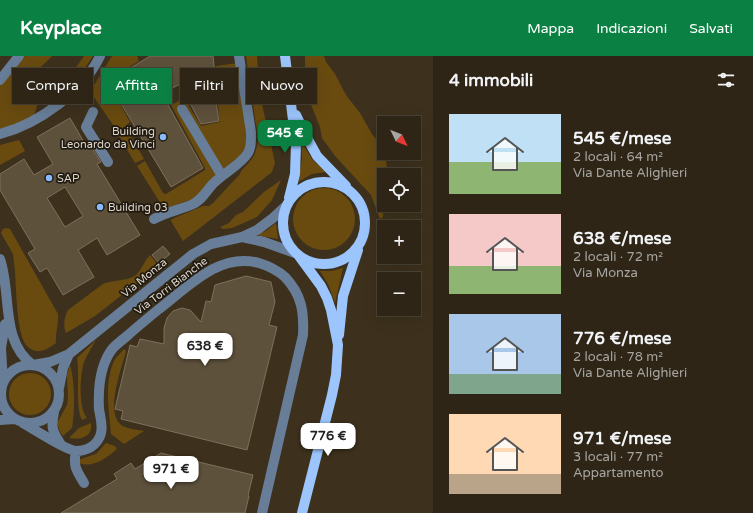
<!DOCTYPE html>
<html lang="it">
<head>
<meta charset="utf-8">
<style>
	:root { --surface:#2e2516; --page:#3a3123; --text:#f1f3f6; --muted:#a7a5a1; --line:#494235; --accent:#0b8043 }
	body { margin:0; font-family:"Varela Round",sans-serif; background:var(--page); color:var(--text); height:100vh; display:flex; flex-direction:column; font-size:15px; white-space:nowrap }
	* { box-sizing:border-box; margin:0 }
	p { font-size:13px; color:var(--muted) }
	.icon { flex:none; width:22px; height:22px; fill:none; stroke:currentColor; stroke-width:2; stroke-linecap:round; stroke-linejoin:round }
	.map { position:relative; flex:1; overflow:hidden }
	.panel { display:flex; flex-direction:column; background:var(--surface); width:320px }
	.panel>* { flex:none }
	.banner { position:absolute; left:12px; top:12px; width:361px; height:36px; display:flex; gap:8px }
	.needle { width:26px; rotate:133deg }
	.fabs { position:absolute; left:377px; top:60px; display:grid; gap:8px }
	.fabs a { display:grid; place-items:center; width:44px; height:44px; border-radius:0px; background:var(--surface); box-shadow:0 4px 16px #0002,0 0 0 1px var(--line); font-size:20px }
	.price { position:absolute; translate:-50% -34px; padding:0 9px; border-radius:8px; background:#fff; color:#222; font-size:13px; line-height:26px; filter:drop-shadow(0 1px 2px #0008) }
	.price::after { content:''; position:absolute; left:50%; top:24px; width:12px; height:9px; margin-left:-6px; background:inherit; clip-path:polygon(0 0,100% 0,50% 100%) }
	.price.selected { background:var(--accent); color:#fff }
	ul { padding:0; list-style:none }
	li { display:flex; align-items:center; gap:12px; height:100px; padding:0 16px }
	li span { display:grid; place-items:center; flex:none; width:112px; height:80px; border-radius:0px; color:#555 }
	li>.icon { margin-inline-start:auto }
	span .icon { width:48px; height:48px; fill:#fffc; stroke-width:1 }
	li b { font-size:17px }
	h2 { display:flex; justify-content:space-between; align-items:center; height:48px; padding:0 16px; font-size:17px }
	.pill { padding:0 14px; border-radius:0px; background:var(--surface); box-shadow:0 4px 16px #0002,0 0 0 1px var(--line); font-size:14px; line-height:36px }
	.pill.selected { background:var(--accent); color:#fff }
	header { display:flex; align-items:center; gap:24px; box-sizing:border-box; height:56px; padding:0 20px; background:var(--accent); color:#fff }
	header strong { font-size:19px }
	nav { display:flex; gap:22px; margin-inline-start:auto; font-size:14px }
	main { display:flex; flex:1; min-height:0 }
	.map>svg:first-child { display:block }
	.green { fill:#694b10 }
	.building { fill:#5e513c; stroke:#7e705a; fill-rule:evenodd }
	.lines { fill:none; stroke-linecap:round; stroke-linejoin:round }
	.minor { stroke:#687d97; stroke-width:10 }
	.major { stroke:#9bc5fc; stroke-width:10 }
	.poi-dot { fill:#88bbfc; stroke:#201a11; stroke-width:1.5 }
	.labels { text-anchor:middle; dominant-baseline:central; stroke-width:3.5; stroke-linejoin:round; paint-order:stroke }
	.poi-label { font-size:11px; fill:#dfd7cb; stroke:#201a11; text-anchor:start }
	.street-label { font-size:11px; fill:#dfd7cb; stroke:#201a11 }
</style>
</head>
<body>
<header>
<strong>Keyplace</strong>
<nav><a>Mappa</a><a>Indicazioni</a><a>Salvati</a></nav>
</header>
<main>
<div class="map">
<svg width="433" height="457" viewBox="0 0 433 457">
	<rect width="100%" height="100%" fill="#3d311d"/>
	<path class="green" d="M25,0H52C43,10 27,21 25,36L27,38H35L42,35L33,62L17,69L0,73V26Z
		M84,0H93C82,18 69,31 53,44L56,30L77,10Z
		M112,0H137L139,5L107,25L130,66L118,76L91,37V34Z
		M246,0H257L260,39L275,107L272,116L183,185L171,165L172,163L203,150H209L213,147L240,118C241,113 247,110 250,105C256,99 257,91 258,83Z
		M305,0H324L326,6L335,18L346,39L360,57L372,78L381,89L384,97H385L388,119H384L383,161L380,163L371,139L335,100L322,82L320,71L305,34Z
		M238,7L248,80L244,96L197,142L169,151H164L161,148L137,110L145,105L163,137L166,138L205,114V112L171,49L184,42L201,70L220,66L217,42L229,35L216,16V10Z
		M51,17H55V18C52,27 45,34 36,36L34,35L33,33L40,24Z
		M128,75L144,103L135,107L119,80Z
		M19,84L25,95L0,109V89Z
		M301,85L312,103L326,116L312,118L298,126L302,103Z
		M281,124L272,144L257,161L232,172L223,173L220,171L229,167L236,159L243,156L264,136Z
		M293 163a31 31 0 1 1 62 0a31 31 0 1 1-62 0Z
		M276,167L278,183L254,179L266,175Z
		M6,172L10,173L58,258C59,268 55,277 56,287C50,291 44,296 36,295C32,294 28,292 26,289C15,273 17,226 14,206L13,198L1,177L3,173Z
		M150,199L159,210L95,260L66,277C63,269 64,262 68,254L103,228C112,224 128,225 136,219C140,216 145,204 150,199Z
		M343,212L335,247L328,228L320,215H332Z
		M96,284C92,291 87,299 84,306C80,319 78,352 87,362L82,364C75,352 80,317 77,302Z
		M124,293L126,295C122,312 102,362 125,371C130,373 138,374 144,375L124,388L111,378C109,354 104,328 114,305C116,301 121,297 124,293Z
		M70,309C75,325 75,355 72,372L63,380L60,376L57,367L67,349L68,342L67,319Z
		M9 338a21 21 0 1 1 42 0a21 21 0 1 1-42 0Z
		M91,367C93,381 81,384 69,382L79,372Z
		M106,387L115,390L117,393C108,401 92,413 79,407V404L81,403L96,398Z"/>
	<path class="building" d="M150,0H213L215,18L226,34L215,40L219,65L201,68L180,28L162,38L203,112L171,131L108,26Z
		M70,62L85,88L88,86L101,106L97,108L140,179L107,199L97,182L78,194L94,221L63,239L47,212L40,216L28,197L35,193L0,134V118L24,103L34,119L53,108L37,81ZM65,131L83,160L65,171L47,142Z
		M163,190L170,198L159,207L152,199Z
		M246,220L271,226L275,246L269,269L277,271L247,394L121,363L123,355L115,353L130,289L137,291L140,283L164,288V272L167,262L173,255L182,252L190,254L201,266L206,245L211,246L215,229Z
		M161,397L253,419L248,439L249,440L245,457H61L117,423L114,418L131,407L135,413Z"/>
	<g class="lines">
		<path class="minor" d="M0,24L19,0
			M182,53L222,120
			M93,56L86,71L108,106
			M0,78C38,68 83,36 100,0
			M154,163C166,156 179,154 191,149C201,145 205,137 211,130C221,118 240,110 248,97C252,90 251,83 251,76L239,0
			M242,181L264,186L295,197
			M0,203C12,238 0,286 33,309
			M1 338a29 29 0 1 1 58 0a29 29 0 1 1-58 0Z
			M33,309L50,306L69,298L193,198L211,188L242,181L257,174L273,162L286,150
			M3,327L1,292L5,268
			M59,332L63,312L69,298
			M54,356C51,371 52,375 60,387
			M0,364L14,363
			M23,367C34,373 65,394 76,395C82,395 86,394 91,391C96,388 100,382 101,377C103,369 100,360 99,353C98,333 100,308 113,292C117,288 122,284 127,280C137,271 148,262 159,253C188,231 219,196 259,207C269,210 277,214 285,221C302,239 304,256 303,279L262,457
			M76,395C73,410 76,414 84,427"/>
		<path class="major" d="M285,0L296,88L295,118L289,142
			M296,59L306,80L317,100L346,130
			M283 167a41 41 0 1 1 82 0a41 41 0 1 1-82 0Z
			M299,200L321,230L327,242L331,254L338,289L336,319L332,339L302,457
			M339,279L343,240L358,194"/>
	</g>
	<g class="poi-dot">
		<circle cx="163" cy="81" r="4"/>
		<circle cx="49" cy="122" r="4"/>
		<circle cx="100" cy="151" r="4"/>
	</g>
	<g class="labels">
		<g class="poi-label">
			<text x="155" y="75" text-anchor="end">Building<tspan x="155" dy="13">Leonardo da Vinci</tspan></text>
			<text x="57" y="122">SAP</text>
			<text x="108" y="151">Building 03</text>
		</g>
		<g class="street-label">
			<text transform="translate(144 222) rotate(-39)">Via Monza</text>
			<text transform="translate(171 230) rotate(-37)">Via Torri Bianche</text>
		</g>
	</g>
</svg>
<div class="fabs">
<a><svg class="needle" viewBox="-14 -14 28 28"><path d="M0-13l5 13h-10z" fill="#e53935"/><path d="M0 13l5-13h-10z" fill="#a7a5a1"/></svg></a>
<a><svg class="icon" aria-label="locate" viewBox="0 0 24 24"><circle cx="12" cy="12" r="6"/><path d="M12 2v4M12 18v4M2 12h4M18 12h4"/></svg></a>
<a>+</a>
<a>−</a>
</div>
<b class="price selected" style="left:285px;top:98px">545 €</b>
<b class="price" style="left:205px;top:311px">638 €</b>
<b class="price" style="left:328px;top:401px">776 €</b>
<b class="price" style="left:171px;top:434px">971 €</b>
<div class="banner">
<a class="pill">Compra</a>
<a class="pill selected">Affitta</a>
<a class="pill">Filtri</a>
<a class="pill">Nuovo</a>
</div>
</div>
<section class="panel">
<h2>4 immobili<svg class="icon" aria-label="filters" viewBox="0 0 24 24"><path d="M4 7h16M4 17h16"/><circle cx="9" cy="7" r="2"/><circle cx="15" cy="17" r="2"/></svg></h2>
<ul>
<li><span style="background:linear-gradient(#bfe0f5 60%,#8fb573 0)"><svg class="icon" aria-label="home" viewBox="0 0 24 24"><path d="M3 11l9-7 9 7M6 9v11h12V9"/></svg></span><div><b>545 €/mese</b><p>2 locali · 64 m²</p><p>Via Dante Alighieri</p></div></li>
<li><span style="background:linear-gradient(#f6c9c9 65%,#8fb573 0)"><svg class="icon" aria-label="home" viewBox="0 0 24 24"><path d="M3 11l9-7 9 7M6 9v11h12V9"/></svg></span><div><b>638 €/mese</b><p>2 locali · 72 m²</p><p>Via Monza</p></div></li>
<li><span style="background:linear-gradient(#a9c7e8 75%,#7fa58c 0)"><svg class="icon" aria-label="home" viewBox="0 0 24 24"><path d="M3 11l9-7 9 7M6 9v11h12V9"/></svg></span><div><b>776 €/mese</b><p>2 locali · 78 m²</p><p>Via Dante Alighieri</p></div></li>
<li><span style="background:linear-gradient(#ffd9b3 75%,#b9a48a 0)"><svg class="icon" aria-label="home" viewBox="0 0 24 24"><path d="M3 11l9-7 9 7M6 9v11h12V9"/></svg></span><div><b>971 €/mese</b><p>3 locali · 77 m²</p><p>Appartamento</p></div></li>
</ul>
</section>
</main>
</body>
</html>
